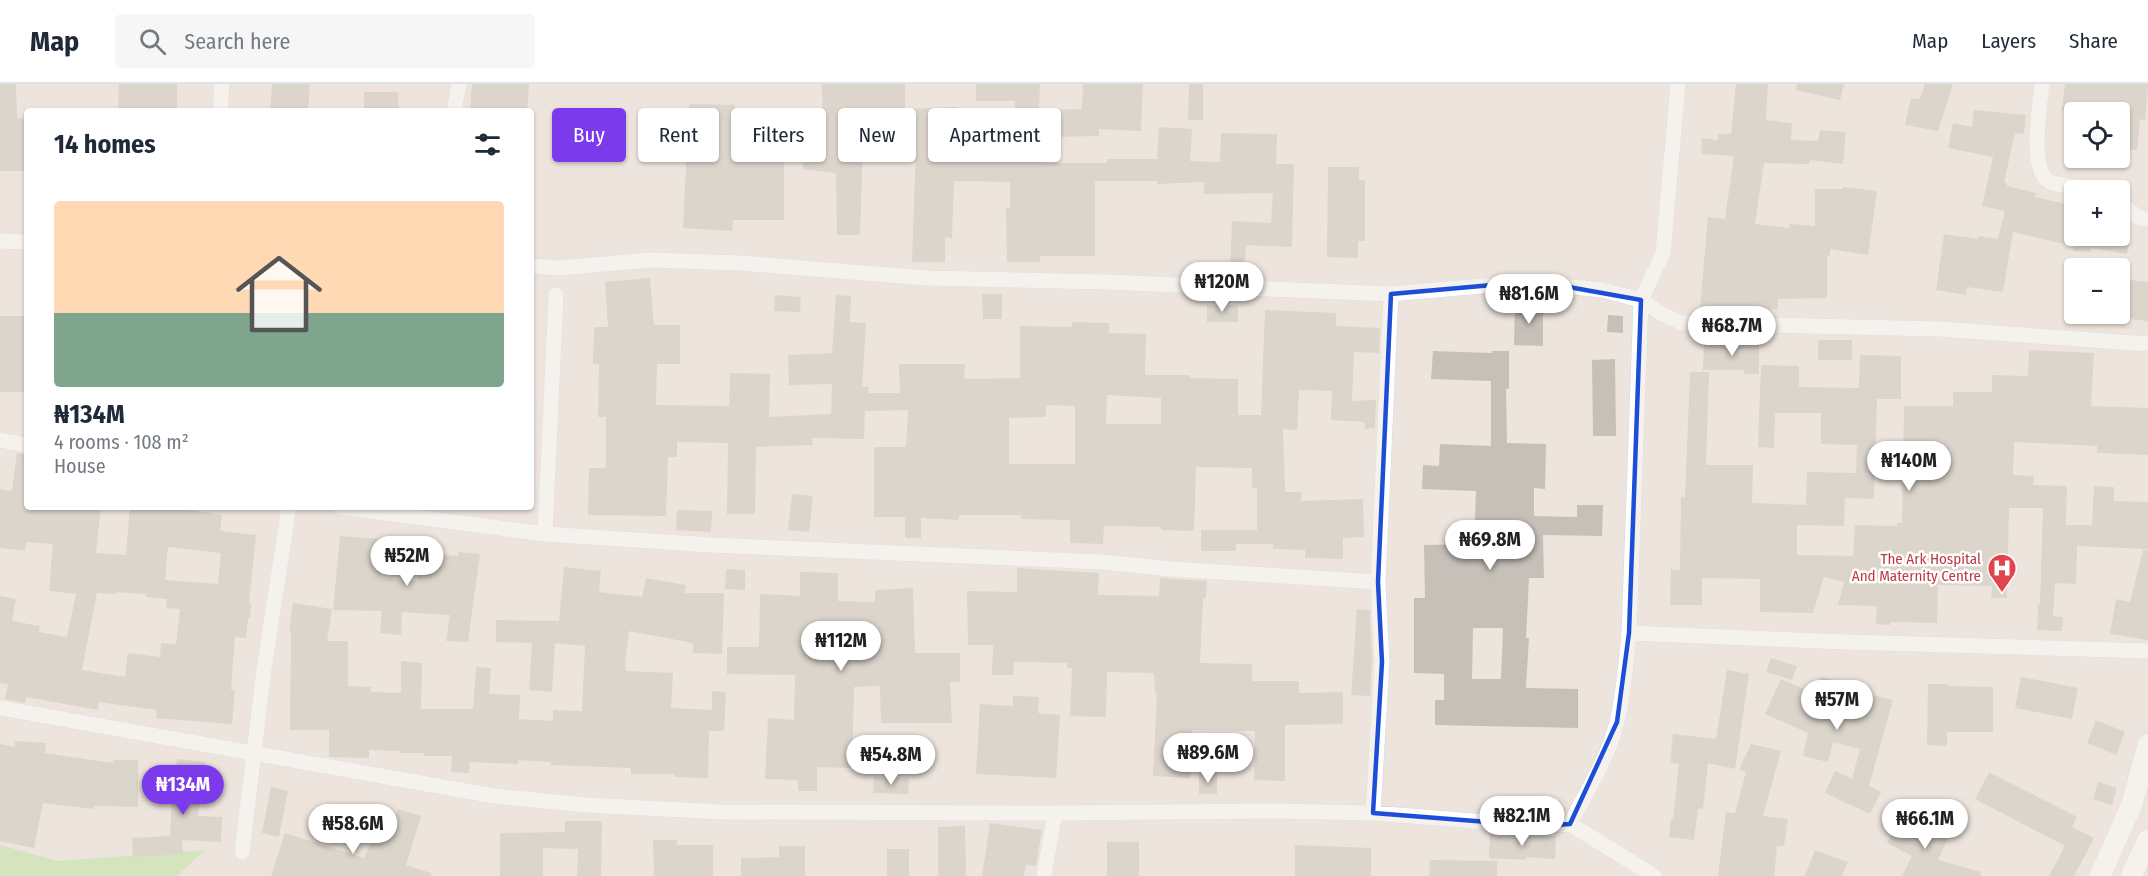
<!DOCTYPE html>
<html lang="en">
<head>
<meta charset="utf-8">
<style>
	:root { --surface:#fff; --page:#f6f6f7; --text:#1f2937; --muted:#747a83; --line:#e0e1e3; --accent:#7c3aed }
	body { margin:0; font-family:"Fira Sans Condensed",sans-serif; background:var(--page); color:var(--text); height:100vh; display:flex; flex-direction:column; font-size:22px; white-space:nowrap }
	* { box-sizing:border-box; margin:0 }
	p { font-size:20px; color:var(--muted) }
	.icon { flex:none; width:33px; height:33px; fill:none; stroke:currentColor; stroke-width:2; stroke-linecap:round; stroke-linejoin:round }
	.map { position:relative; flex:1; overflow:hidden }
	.details { position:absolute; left:24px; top:24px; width:510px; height:402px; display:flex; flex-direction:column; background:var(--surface); border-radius:6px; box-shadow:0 2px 4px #0004 }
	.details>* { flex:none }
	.hud { position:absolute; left:552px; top:24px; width:570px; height:54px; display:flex; gap:12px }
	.fabs { position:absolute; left:2064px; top:18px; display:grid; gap:12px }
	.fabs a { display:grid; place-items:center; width:66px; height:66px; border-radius:6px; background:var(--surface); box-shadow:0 2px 4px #0004; font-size:30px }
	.price { position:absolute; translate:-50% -51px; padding:0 14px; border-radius:21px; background:#fff; color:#222; font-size:20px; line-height:39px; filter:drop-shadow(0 2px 3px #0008) }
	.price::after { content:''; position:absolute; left:50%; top:36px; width:18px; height:14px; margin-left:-9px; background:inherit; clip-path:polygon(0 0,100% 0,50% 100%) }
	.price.active { background:var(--accent); color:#fff }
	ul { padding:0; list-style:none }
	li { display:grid; align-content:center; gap:12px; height:318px; padding:0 30px }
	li+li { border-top:2px solid var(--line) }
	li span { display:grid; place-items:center; height:186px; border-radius:6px; color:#555 }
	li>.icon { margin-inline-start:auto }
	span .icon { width:108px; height:108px; fill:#fffc; stroke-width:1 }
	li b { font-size:26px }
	h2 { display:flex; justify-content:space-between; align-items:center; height:72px; padding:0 30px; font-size:26px }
	.pill { padding:0 21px; border-radius:6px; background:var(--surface); box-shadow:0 2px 4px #0004; font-size:21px; line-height:54px }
	.pill.active { background:var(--accent); color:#fff }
	header { display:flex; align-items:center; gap:36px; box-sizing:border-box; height:84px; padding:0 30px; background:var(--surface); border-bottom:2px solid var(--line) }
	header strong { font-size:28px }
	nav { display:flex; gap:33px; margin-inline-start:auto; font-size:21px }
	.search { width:420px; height:54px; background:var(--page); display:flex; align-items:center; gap:15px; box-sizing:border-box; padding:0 21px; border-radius:6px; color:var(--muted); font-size:22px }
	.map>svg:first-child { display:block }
	.green { fill:#b6e598 }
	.building { fill:#c6c0b8; fill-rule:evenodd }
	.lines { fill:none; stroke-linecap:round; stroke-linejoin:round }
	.street-casing { stroke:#d2d6e4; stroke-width:16 }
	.secondary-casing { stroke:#d2d6e4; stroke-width:22 }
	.street { stroke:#fff; stroke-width:15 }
	.secondary { stroke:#fff; stroke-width:21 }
	.marked { fill:none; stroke:#1d4ed8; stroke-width:4.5; stroke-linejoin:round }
	.labels { text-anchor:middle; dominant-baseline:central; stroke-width:5; stroke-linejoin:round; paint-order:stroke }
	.health-label { font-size:15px; fill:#be3a42; stroke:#fff; text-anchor:end }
</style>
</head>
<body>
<header>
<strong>Map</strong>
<div class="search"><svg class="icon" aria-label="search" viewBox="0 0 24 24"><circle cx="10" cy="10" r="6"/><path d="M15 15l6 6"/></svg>Search here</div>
<nav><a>Map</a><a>Layers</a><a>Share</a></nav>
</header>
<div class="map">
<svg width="2148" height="792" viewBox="0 0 2148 792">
	<rect width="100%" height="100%" fill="#ede5dd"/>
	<path class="green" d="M0,761L58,777L205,766L177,792H0Z"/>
	<path class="building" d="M0,0H16L17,34L27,36V87H0Z
		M119,0H177V27H118Z
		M272,0H310L308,27H270Z
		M472,0H529L527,27H470Z
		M822,0H905V25L957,23L958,72L1020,73V77L1055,79H1107V75H1157L1159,43L1192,45L1190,77L1220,78L1221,49L1277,50L1276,80H1294L1292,163L1246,161L1244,188H1230L1232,137L1271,139L1273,109L1204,110V98L1157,100V97H1095V172H1040V178H1007L1006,124H1010V98L954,97L952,154L945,153V178H912L916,60L863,59L860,151H837L836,89L803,85V64L823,65Z
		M976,0H1040L1039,26L1082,25L1083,0H1143L1141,47L1099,45V52L1054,53V49H1015V17H976Z
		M1189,0H1203V36H1188Z
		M1736,0H1768L1766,36L1792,39L1791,56L1818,57L1820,46L1846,48L1843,80L1810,76L1809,80L1764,79L1755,140L1789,144L1790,140L1815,142V105H1843V103L1877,107L1868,171L1830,165V172H1827V214L1778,215V225L1743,227L1700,224L1708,133L1725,135L1734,72L1701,70L1702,54L1718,56V50H1731Z
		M1797,0H1844L1840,16L1796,6Z
		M1925,0H1953L1938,47L1905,41L1911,14L1920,15Z
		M2065,0H2148L2145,36L2140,35L2137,66L2120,65V28H2069L2062,26Z
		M364,8H398L399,27H364Z
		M689,20L735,21L734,74H784V136H733L732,147L683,144Z
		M1974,26L2026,31L2024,50L2015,49L2004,98L2007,99V102L2036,109L2035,113L2074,122V152H2130L2127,170L2091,164L2090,168L2073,167V162L2013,148L2003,208L1967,203L1966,211L1936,206L1944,150L1978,155V152L1998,155L2005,127L1982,122L1993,73L1948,64L1953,39L1972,43Z
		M1328,83H1359V96H1365V157H1358V174L1327,173Z
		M650,194L654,241H680V280H657L656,321L729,322L730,289L770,290L769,333L831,330L832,300L789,301L788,271L832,269L836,211L851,212L850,238L866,239L862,303H869L868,309H900L899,280H965L964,295L1020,294V242L1072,243V238L1109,239V249L1146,250L1145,291H1190V294L1238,295V331H1261L1265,226L1336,229V242L1380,244L1379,269L1354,268L1352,317L1376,316L1375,344L1365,345V338L1331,336L1332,307L1299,306L1297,346L1283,345L1285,408H1302L1301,417L1363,415L1364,453L1343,454V475L1305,474V466L1273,465V460H1236V467H1201V446H1257V404H1252V384L1196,383L1194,447L1161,446V443L1104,442L1103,460L1070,459V436L1021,435V431H959V436L921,434V454H905V433H874V363H906L908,326L865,327L864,355L812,354L813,361L756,363L755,430H727L728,359L677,358V373H668L666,432L588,431L589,384H606V333H598L599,280H593L594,243H608L605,198ZM1107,311L1161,314V340H1106ZM1046,321L1075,322V380H1009V334L1046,333Z
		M2120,195L2148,198V237L2120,234Z
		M982,210H1002V235H983Z
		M775,211L801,213L800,228L774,227Z
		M1515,219L1543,220V262L1514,261Z
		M1207,221H1238V238H1207Z
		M1608,231L1623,232V249L1607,248Z
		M0,232H27V308H0Z
		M1818,256H1852V276H1818Z
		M1759,258V290H1744V286H1703L1704,259Z
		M2029,266L2094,269L2091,322L2148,324V371L2097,369V362L2014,358L2013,391L2034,392L2033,401L2067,402L2066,441H2092L2094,402L2114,403V417L2148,418V465L2077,462L2076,500L2055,499L2053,532L2063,533L2062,547L2037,546L2038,520H2040L2043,424H2009L2007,514H1991L1992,502L1938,501L1937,539L1890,538V541L1876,540L1877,522L1838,521L1844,498L1824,493L1813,529L1760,528V495L1702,494V521H1670L1671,485L1680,486L1681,413H1685L1690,288H1709L1706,381H1753L1752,419L1806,421L1807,388L1856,389L1857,361L1821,360V329H1775L1774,364L1758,363L1761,281L1799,282V303L1859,304L1860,271L1901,272V315H1877L1874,415L1845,414L1844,442L1797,441V471L1853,472L1855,441L1897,442V439H1902L1904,322H1953V308H1992V291L2028,292Z
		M1433,267L1492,269V267H1509V305H1506L1507,359L1546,360L1545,405L1534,404V432L1577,433V421H1603L1602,452L1543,451L1544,494H1529L1526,554H1529L1526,604L1578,605V644L1435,641V616H1444V590L1414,589V514H1425L1424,461L1474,460L1476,407L1422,405L1423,381L1439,382L1440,360L1491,362V297L1431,295ZM1473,544H1502L1503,546L1501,595H1472Z
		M1615,275L1616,352H1593L1592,276Z
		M17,369L27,371V423H101L96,469L126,471L130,423H172L222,431L220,447L256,451L249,519L251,520L250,535L248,534L246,554L235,553L231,606H235L232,640L156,634L157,626L99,618L98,626L26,613L25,619L5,615L8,600L0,599V512L16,515L12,537L40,542L39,548L67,553L76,510L49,507L53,460L26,458L25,467L0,464V405L12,407ZM168,463L221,469L218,500L165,496ZM116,508L146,510V513L167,515L166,524L180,525L176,560L161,559L160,573L128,569L125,593L82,586L97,509L116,510Z
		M792,410L813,412L809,448L788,446Z
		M677,426L712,427L711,448L676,446Z
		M340,452L383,455L381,494L417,497L419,469L458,472V468L480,470L468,558L446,557L450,531L402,528L401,551L380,549L382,527L333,526Z
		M2143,466H2148V556L2110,550L2116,515L2130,518Z
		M564,483L601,487L599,508L642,513L646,494L686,501L685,509H724L722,570L693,569V559L629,547L625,578L626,587L673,589L671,624L712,626V607L726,608L724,647H709L708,694L675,693V690H631V684L551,681V678L518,676V680L470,678L469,689L451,688L452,672H424V669H400V667L369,666V674L329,673V646H290L291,548L289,547L293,519L332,525L327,557H348V602L371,603V608L401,609V577L422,579L421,625H473L476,583L491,584L489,610L520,611L519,635L553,637V626L582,627L585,562L555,559L552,608L529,606L532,559L496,558V536L559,537Z
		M1017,484L1099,489L1098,511L1159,512L1160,494L1207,497L1206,514H1203L1200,579L1252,580V597H1299V609L1343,608V640L1285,641V697L1254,696L1255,647L1192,646L1190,694L1153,692L1157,609H1155L1154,589L1107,588L1106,633L1070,632L1072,584H1067V579L1014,578L1013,591H992L993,561H968L967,507L1017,508Z
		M726,485L745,486V506L725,505Z
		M800,488L838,489V517L875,518V506L913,504L915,569H960V598H950L952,639H881L880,602L854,603L852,684L817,683V707H798V696L765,695L768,634L794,636L795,591L727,590V563H759L760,510L800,512Z
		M1357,525L1370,526L1372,578L1370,612L1351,611Z
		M1771,574L1797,582L1792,596L1766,588Z
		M1727,586L1749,590L1735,685L1708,679L1703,725L1698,724L1694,756L1669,753L1671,735H1673L1679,680L1670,679L1673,650L1716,655Z
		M1821,593L1847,599L1846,605L1893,616L1869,702L1881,708L1870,730L1825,709L1835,687L1852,695L1860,665L1833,658L1828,678L1803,672L1808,649L1765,630L1781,595L1817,611Z
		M2021,593L2078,604L2072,635L2015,624Z
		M1928,600H1948V602L1993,603V648H1947V662L1927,661Z
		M1013,612L1039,613L1038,629L1060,631L1056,694L976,690L980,620L1013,622Z
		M2096,636L2125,648L2116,671L2087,659Z
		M15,657L46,659L45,669L113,679V676H138V723L94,722V725L43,719L34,764L0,757V660L15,663Z
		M1751,660L1781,667L1763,732L1788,735L1784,762H1777L1774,792H1718L1726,728L1735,729L1746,688L1739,686Z
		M177,675L205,678L198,732L222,733L221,758L182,756L183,770L133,773L132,754L170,752L172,715Z
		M1989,688L2077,733L2072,743L2094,754L2074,792H2049L2065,762L1975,715Z
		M1199,689H1217V710H1199Z
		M874,693L909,694L908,710L873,709Z
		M2098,698L2117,704L2112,721L2093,715Z
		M271,703L288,707L279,753L262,749Z
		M398,725L421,732L406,781L431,789V792H271L285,749L364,774L378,742L391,747Z
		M1902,731L1925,743L1926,740L1950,750L1938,776L1981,788L1980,792H1902L1912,772L1887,759Z
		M565,737H602L601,792H577L578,765L543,764V792H500V749L565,748Z
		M990,739L1042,746L1036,782L1026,781L1024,792H982Z
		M965,742L966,792H938V743Z
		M1490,749L1556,752L1555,775L1526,773V776L1489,774Z
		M653,756H677V761H713V792H654Z
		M1107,758H1139V792H1107Z
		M1295,761L1371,764V792H1295Z
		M779,762H805V792H741V774L779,773Z
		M887,765H909V792H887Z
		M1815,766L1848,778L1842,792H1805Z
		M1430,776L1497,777V792H1429Z"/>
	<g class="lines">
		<g class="street-casing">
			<path id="street" d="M2042,0C2040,21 2028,87 2050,98C2063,103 2078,101 2091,106
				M220,27L222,0
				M454,27L459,0
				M2120,120L2140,134L2148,135
				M0,157L27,158
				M531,182L559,184L650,176L741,179L926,194L1107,198L1391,210L1504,200L1563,202L1602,206L1641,216L1662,230L1682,239L1939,245L2148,260
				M0,356L27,361
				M340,423L545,450L711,461L1102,478L1171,485L1378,498
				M545,450L556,211
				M1629,549L1847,558L2148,567
				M0,624L494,712L586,721L722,728L1055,729L1275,727L1373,729L1538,742L1570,740L1654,792
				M1373,729L1382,578L1378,498L1391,210
				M1570,740C1587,707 1608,674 1617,638C1624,609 1626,578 1629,549L1641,216L1663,169L1678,0
				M242,768L264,585L289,423
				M1044,792L1055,729"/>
		</g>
		<g class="secondary-casing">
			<path id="secondary" d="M2100,792L2132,720L2148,661
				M2131,792L2148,756"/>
		</g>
		<use href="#street" class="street"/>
		<use href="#secondary" class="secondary"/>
	</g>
	<path d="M0 0H2148V792H0ZM1504,200L1563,202L1641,216L1629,549L1617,638L1570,740L1538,742L1373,729L1382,578L1378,498L1391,210Z" fill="#ede5dd" fill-opacity=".55" fill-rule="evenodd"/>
	<path class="marked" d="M1504,200L1563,202L1641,216L1629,549L1617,638L1570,740L1538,742L1373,729L1382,578L1378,498L1391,210Z"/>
	<defs>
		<g id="hospital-pin" transform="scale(1.5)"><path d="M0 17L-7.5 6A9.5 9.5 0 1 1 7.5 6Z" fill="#e0444e" stroke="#fff"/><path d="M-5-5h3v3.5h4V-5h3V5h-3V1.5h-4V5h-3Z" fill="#fff"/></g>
	</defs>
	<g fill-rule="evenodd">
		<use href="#hospital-pin" x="2002" y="484"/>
	</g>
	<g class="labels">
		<g class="health-label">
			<text x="1981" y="475">The Ark Hospital<tspan x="1981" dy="17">And Maternity Centre</tspan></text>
		</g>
	</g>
</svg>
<div class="fabs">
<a><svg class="icon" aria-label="locate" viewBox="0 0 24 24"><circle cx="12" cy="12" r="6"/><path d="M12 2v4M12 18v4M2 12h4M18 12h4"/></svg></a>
<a>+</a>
<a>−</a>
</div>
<b class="price" style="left:1222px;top:229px">₦120M</b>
<b class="price" style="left:1529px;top:241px">₦81.6M</b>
<b class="price" style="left:1732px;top:273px">₦68.7M</b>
<b class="price" style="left:1909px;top:408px">₦140M</b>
<b class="price" style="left:1490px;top:487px">₦69.8M</b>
<b class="price" style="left:407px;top:503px">₦52M</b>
<b class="price" style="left:841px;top:588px">₦112M</b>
<b class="price" style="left:1837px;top:647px">₦57M</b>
<b class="price" style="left:1208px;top:700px">₦89.6M</b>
<b class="price" style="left:891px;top:702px">₦54.8M</b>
<b class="price active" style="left:183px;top:732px">₦134M</b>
<b class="price" style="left:1522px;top:763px">₦82.1M</b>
<b class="price" style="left:1925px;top:766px">₦66.1M</b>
<b class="price" style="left:353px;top:771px">₦58.6M</b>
<div class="hud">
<a class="pill active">Buy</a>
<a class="pill">Rent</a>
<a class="pill">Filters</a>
<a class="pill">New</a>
<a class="pill">Apartment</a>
</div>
<section class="details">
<h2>14 homes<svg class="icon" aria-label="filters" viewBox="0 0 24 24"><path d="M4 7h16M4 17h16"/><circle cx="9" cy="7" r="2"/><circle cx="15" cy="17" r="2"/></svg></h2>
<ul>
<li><span style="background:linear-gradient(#ffd9b3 60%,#7fa58c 0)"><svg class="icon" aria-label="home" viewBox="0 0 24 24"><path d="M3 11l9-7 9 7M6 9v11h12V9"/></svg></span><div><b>₦134M</b><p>4 rooms · 108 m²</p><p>House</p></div></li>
</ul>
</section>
</div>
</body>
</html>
